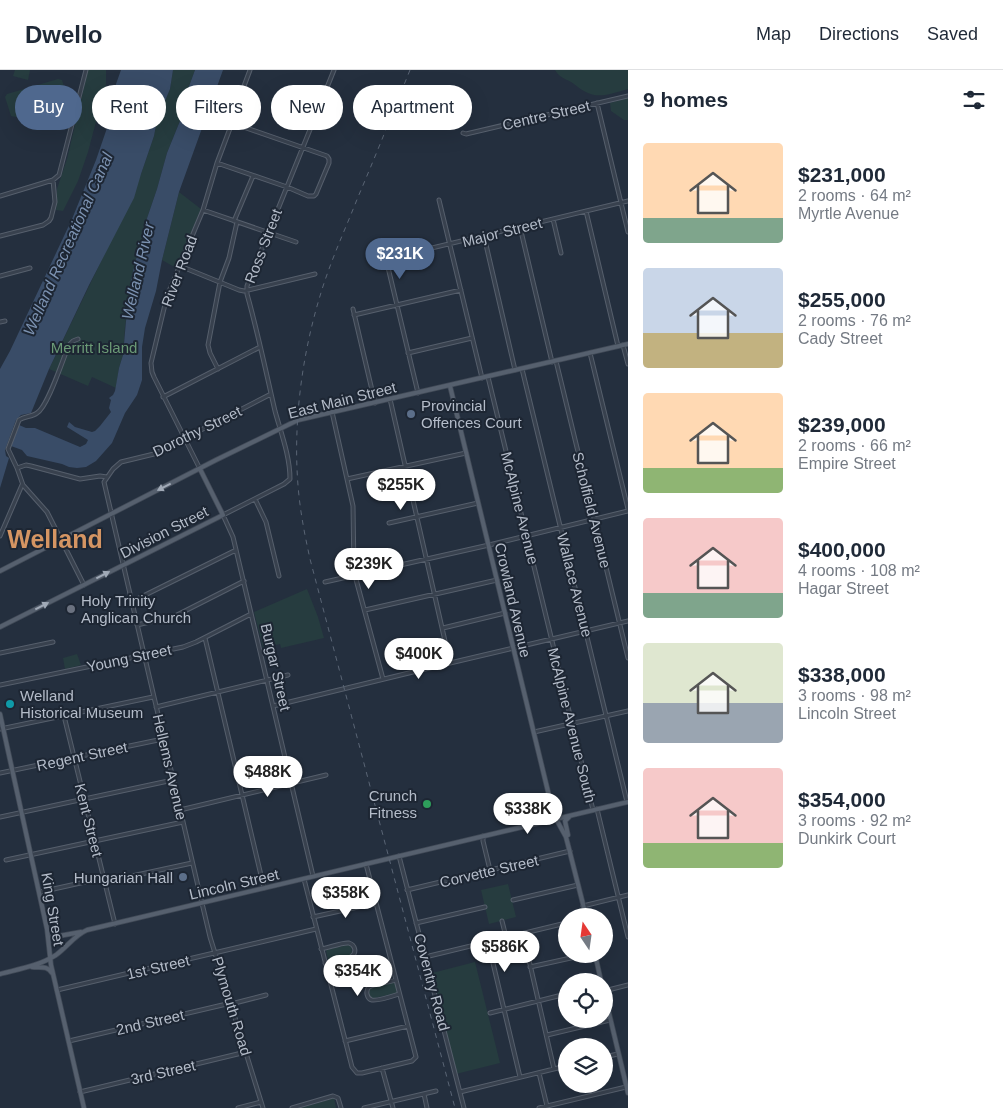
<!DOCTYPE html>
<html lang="en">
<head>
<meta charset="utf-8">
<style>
	:root { --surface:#fff; --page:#f2f2f3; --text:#1f2937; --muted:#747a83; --line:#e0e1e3; --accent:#4f688e }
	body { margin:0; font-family:Helvetica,sans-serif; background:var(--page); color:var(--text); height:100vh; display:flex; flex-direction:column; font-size:19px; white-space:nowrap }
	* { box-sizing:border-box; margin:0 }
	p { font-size:16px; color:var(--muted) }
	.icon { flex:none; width:28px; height:28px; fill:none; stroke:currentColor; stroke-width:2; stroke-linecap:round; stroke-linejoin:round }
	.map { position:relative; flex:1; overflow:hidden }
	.details { display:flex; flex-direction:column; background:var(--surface); width:375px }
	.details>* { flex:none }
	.guide { position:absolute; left:15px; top:15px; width:475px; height:45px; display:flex; gap:10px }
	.needle { width:32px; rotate:347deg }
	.controls { position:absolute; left:558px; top:838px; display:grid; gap:10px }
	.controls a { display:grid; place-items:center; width:55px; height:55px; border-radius:50%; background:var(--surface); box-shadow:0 5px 20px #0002; font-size:25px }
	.price { position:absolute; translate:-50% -42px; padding:0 11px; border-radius:18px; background:#fff; color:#222; font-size:16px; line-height:32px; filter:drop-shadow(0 1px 2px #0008) }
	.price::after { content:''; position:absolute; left:50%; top:30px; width:15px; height:11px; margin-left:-8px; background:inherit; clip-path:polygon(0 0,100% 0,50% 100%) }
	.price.current { background:var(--accent); color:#fff }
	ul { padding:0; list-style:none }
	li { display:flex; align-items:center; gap:15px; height:125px; padding:0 15px }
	li span { display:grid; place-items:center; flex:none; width:140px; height:100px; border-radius:5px; color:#555 }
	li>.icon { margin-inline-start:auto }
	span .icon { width:60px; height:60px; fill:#fffc; stroke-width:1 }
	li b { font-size:21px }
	h2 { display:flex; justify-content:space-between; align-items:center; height:60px; padding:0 15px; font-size:21px }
	.chip { padding:0 18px; border-radius:22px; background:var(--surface); box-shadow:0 5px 20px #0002; font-size:18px; line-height:45px }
	.chip.current { background:var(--accent); color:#fff }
	header { display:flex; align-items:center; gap:30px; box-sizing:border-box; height:70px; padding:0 25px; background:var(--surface); border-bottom:1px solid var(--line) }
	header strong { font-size:24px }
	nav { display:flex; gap:28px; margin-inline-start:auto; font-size:18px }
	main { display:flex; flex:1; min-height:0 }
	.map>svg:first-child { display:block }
	.green { fill:#263c3f }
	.water { fill:#394c67 }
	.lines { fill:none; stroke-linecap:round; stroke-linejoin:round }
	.minor-casing { stroke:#565f6c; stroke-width:5 }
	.major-casing { stroke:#414a57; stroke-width:5.5 }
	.minor { stroke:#38414e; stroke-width:3 }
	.major { stroke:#56606e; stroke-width:4 }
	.rail { stroke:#5a6575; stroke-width:1; stroke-dasharray:5 5; stroke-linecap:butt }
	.oneway { fill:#a1aab7 }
	.service-dot { fill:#5c6f8a; stroke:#1d2633; stroke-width:2 }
	.worship-dot { fill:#6b7280; stroke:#1d2633; stroke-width:2 }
	.culture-dot { fill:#0f9aa8; stroke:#1d2633; stroke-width:2 }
	.leisure-dot { fill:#2e9e5b; stroke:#1d2633; stroke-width:2 }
	.labels { text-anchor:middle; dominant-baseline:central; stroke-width:4; stroke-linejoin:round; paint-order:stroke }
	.street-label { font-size:15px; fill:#b4bcc9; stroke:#1d2633 }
	.park-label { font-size:15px; fill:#6b9a76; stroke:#1d2633 }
	.poi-label { font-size:15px; fill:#b4bcc9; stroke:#1d2633; text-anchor:start }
	.water-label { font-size:16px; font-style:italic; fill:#7c92b1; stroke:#1d2633 }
	.town-label { font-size:25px; font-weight:bold; fill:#d59563; stroke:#1d2633 }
</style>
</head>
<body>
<header>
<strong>Dwello</strong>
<nav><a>Map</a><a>Directions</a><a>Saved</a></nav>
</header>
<main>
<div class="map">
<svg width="628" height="1038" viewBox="0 0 628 1038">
	<rect width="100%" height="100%" fill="#242f3e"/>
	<path class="green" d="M15,0H30L28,10L13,6Z
		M88,0H106V14L88,82L78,111L63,141L56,140L57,133V119L67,89Z
		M173,0H195L184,30L182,46L167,83L157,119L143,160L144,170L136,189L131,210L125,257L123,285L119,298L116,318L92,307L88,316L49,299L107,179L141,104L154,66L157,50L170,19Z
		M555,0H628V19C616,22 600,29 588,23C582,21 576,15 571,12C565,9 558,6 555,0Z
		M58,9L62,10L68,29L65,32L16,47L11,46L5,27L7,24Z
		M628,28V50H624L611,41L610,33Z
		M179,122L201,139L176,198L162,190Z
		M307,519L318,547L324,568L281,578L280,574L263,578L254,542Z
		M77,584L81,595L65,599L63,588Z
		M508,814L516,847L489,854L481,820Z
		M348,875L351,877L352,883L351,885L328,890L326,880Z
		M475,892L500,993L456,1004L432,903Z
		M395,912L397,923L374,928H372C368,926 367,922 370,918Z
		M334,1028L336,1038H301Z"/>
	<path class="water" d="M121,0H173L170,19L157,50L154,66L141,104L134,128L89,215L49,299L31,343L21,345L16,350L5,380L6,386L9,388L0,418V299L10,281L72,149L96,90L107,58L116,14Z
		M195,0H223L179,122L162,190L156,221L145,258L142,277V310L137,325L125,343L112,373L96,391L86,397L77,398L69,397L62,394L27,386L22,380L11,376L19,355L26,358H35L80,377L86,374L88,370L67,357L69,352L75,357L92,362L95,361L100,356L111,342L109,338L111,330L109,328L113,325L115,321L119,298L123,285L126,251L131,210L136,189L144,170L143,160L157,119L167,83L182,46L184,30Z"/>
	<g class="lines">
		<g class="minor-casing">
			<path id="minor" d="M597,33L628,162
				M463,63L466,64L628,26
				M217,93L287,117L308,126H314L316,124L329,93V89L327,86L232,53
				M0,126L53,110L59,105L86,0
				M439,130L482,308
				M203,140L296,172
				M586,141L618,276
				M553,149L561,183
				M234,151L253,106
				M520,157L552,292
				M0,166L43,155L49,151L51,148L55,132L53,110
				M484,166L515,300
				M376,189H386L628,131
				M386,189L418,323
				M180,196L239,220L244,221L315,204
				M0,206L30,198
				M353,239L375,333
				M354,245L461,220
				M0,252L5,251
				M78,269L73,271L69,275C63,288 48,337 37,343C32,347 25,346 19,350L8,379L17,398L23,415L47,442L84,515
				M623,275L628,294
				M408,283L472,268
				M590,283L628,439
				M556,291L628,588
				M218,299L210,283L208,275L220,212L229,188L237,152
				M522,299L627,732
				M488,307L593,740
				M163,327L260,277
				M390,329L450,593
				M332,342L353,436L354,502L383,609
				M17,398L26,395L31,396L80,409L100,406L107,407
				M200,399L154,307L152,302L151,293L167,226L203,140L217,93L232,53V48L250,0
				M347,409L466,383
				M255,429L266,452L279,506
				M389,453L478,433
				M0,466L22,415
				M325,512L489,475L628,441
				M131,532L236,480
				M365,540L497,510
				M137,555L175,546L244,511
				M443,558L505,543
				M205,568L264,818
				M0,583L53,572
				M0,615L183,577L196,572L251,544
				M273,636L450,593L628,551
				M156,637L288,605
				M64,646L115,854
				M0,659L153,627
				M534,662L628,641
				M0,703L163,669
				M597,739L628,867
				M180,740L326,705
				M0,747L173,710
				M483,766V771L490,800
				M399,786L464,1038
				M6,790L183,752
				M313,806L233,467L223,445L284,414L290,409C290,386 281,363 275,341C266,302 258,263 247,224V216L334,0
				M304,809L352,997L357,1003H362L412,991L416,987L366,794
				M104,812L192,793
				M407,820L570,781
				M40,822L103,808
				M513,830L578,815
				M583,836L628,825
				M313,847L376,833
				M502,851L506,867
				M416,853L485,837
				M523,864L554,999
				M488,872L520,1007
				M321,879C328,878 343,872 349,873C355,875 357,882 352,886C348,890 331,892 325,893
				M425,887L566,853
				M530,897L589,884
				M396,910C390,912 373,914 369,917C365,921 367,929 372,930C378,931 393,926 399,924
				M57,920L316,859
				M604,921L628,915
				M231,934L266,925
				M490,943L566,924
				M547,965L610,950
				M69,971L231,933
				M345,971L408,956
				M604,987L618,984
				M382,998L393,1038
				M539,1003L547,1036
				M80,1022L246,982
				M460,1022L566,996
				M424,1024L427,1038
				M238,1038L261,1032
				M263,1038L210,867L201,829L104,412L113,399L121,392L154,384L271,324
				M292,1038L333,1026L338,1028L341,1038
				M364,1038L436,1021
				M539,1038L626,1017"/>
		</g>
		<g class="major-casing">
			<path id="major" d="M450,316L552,738L555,747L566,767L586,846
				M0,501L216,390L298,350L628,274
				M0,557L223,445L200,399
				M0,644L47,859L51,895L84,1038
				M568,765L565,751L569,747
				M48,868L81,862
				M595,884L601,911
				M32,897C40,898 47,895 52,903
				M0,904C19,899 39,896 56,885C67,877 75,865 87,860L628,732
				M604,922L628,1023"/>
		</g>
		<use href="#minor" class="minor"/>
		<use href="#major" class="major"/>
		<path class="rail" d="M410,0C393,42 376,85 358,127C345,160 330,192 320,226C299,295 290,376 302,448C304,461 307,475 310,489L455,1038"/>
	</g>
	<defs><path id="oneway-solid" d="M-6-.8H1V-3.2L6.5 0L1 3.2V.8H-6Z" transform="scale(1.25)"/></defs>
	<g class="oneway">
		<use href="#oneway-solid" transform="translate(164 417) rotate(153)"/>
		<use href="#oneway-solid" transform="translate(103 505) rotate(-27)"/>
		<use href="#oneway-solid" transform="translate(42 536) rotate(-27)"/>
	</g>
	<g class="service-dot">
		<circle cx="411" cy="344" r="5"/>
		<circle cx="183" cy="807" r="5"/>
	</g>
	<circle class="worship-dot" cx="71" cy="539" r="5"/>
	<circle class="culture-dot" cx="10" cy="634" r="5"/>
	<circle class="leisure-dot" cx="427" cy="734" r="5"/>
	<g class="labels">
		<g class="street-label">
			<text transform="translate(546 45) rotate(-13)">Centre Street</text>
			<text transform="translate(502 162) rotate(-14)">Major Street</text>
			<text transform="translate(263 176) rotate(-69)">Ross Street</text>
			<text transform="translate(179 201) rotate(-69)">River Road</text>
			<text transform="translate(342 330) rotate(-14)">East Main Street</text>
			<text transform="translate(197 361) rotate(-26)">Dorothy Street</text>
			<text transform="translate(520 438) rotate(76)">McAlpine Avenue</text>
			<text transform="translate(592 440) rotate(76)">Scholfield Avenue</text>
			<text transform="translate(164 462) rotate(-27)">Division Street</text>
			<text transform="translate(575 515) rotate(76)">Wallace Avenue</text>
			<text transform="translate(513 530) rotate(77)">Crowland Avenue</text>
			<text transform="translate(129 588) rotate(-12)">Young Street</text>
			<text transform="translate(276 597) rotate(77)">Burgar Street</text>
			<text transform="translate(572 655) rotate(76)">McAlpine Avenue South</text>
			<text transform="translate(82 686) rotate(-12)">Regent Street</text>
			<text transform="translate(170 697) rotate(77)">Hellems Avenue</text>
			<text transform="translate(89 750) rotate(76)">Kent Street</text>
			<text transform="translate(489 801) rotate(-13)">Corvette Street</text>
			<text transform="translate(234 814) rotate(-13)">Lincoln Street</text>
			<text transform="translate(53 839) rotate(80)">King Street</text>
			<text transform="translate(158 897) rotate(-13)">1st Street</text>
			<text transform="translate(432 912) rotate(75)">Coventry Road</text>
			<text transform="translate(232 936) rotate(73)">Plymouth Road</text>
			<text transform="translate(150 952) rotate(-13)">2nd Street</text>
			<text transform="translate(163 1002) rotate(-13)">3rd Street</text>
		</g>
		<g class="park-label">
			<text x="94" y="277">Merritt Island</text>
		</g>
		<g class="poi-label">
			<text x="421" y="335">Provincial<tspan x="421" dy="17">Offences Court</tspan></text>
			<text x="81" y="530">Holy Trinity<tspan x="81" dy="17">Anglican Church</tspan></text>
			<text x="20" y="625">Welland<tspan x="20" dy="17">Historical Museum</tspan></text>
			<text x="417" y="725" text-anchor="end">Crunch<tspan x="417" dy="17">Fitness</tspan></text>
			<text x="173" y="807" text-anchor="end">Hungarian Hall</text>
		</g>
		<g class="water-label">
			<text transform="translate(68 174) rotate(-66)">Welland Recreational Canal</text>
			<text transform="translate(138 201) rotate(-77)">Welland River</text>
		</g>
		<g class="town-label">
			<text x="55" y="469">Welland</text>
		</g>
	</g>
</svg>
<div class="controls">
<a><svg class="needle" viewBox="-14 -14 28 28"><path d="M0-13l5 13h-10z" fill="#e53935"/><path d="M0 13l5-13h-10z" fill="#747a83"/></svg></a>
<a><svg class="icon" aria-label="locate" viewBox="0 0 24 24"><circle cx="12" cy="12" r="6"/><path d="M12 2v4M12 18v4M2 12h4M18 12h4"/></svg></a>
<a><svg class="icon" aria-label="layers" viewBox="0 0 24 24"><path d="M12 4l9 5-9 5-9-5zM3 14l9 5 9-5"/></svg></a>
</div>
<b class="price current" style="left:400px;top:210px">$231K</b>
<b class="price" style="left:401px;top:441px">$255K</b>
<b class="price" style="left:369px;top:520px">$239K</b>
<b class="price" style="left:419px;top:610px">$400K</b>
<b class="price" style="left:268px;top:728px">$488K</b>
<b class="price" style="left:528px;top:765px">$338K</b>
<b class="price" style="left:346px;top:849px">$358K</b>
<b class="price" style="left:505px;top:903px">$586K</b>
<b class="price" style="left:358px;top:927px">$354K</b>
<div class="guide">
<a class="chip current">Buy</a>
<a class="chip">Rent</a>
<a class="chip">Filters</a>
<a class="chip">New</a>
<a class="chip">Apartment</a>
</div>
</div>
<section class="details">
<h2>9 homes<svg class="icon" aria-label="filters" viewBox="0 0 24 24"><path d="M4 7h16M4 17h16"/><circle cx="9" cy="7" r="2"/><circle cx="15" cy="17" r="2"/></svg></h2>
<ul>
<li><span style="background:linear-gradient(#ffd9b3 75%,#7fa58c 0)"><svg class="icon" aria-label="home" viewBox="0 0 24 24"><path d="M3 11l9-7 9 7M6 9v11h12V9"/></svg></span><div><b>$231,000</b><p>2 rooms · 64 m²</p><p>Myrtle Avenue</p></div></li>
<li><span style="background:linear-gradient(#c9d6e8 65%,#c2b280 0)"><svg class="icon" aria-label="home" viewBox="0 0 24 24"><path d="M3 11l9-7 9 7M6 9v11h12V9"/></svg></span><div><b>$255,000</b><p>2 rooms · 76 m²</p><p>Cady Street</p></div></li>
<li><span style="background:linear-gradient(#ffd9b3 75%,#8fb573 0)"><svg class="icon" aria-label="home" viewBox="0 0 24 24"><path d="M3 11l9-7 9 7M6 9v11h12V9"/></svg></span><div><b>$239,000</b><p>2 rooms · 66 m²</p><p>Empire Street</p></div></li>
<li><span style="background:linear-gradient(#f6c9c9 75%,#7fa58c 0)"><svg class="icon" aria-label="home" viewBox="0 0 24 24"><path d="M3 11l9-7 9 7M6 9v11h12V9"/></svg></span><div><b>$400,000</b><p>4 rooms · 108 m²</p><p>Hagar Street</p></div></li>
<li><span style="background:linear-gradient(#dfe7d0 60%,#9aa5b1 0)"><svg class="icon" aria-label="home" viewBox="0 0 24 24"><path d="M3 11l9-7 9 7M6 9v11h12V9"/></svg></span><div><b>$338,000</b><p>3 rooms · 98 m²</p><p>Lincoln Street</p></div></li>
<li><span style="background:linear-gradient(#f6c9c9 75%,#8fb573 0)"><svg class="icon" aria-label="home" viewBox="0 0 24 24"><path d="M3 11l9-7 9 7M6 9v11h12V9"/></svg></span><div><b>$354,000</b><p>3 rooms · 92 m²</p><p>Dunkirk Court</p></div></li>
</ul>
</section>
</main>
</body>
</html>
